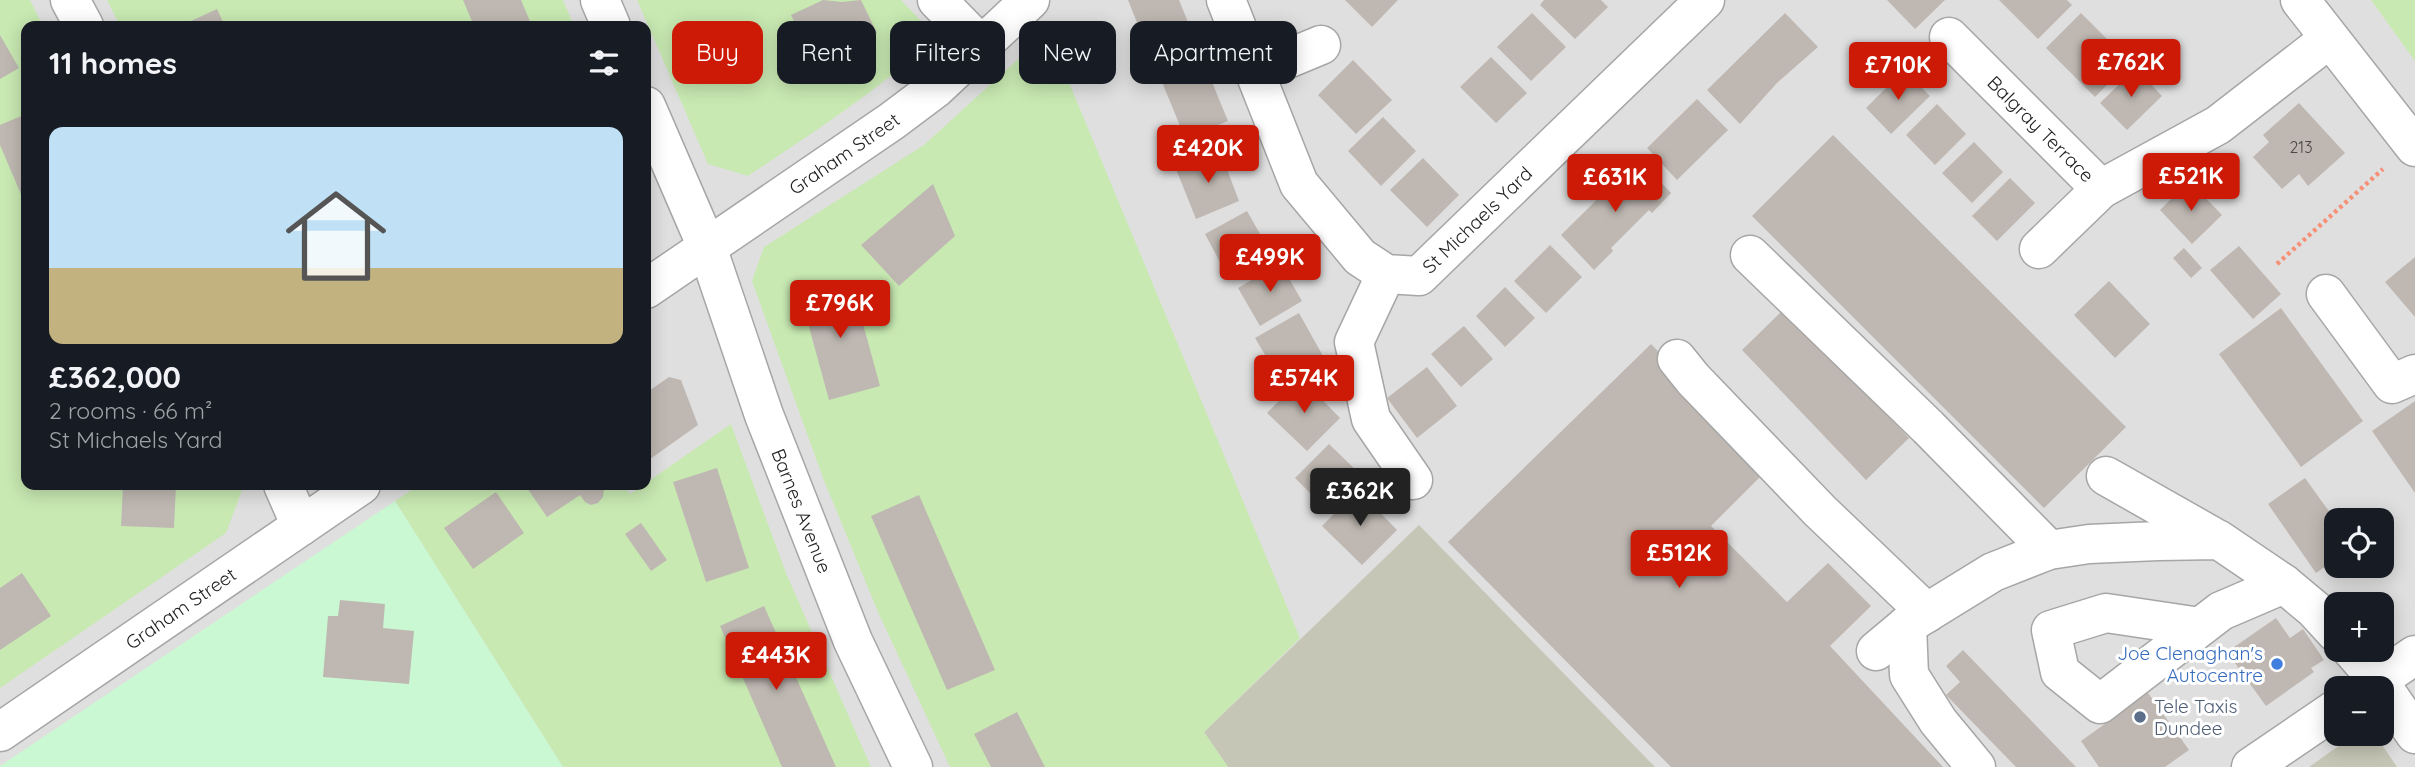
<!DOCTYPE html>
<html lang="en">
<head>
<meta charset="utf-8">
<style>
	:root { --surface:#171b24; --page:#242831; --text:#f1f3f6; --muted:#9ea1a6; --line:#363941; --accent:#cd1a07 }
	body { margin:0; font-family:Quicksand,sans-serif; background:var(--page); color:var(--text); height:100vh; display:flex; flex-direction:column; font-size:26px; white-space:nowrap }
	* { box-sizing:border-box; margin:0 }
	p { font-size:23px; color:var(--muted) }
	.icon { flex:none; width:38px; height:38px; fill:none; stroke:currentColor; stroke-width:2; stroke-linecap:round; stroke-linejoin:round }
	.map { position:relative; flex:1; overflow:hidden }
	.details { position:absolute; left:21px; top:21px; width:630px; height:469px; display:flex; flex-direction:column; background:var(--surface); border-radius:14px; box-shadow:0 4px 18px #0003 }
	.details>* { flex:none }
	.hud { position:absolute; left:672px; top:21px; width:665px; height:63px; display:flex; gap:14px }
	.fabs { position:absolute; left:2324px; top:508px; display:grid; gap:14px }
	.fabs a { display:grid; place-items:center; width:70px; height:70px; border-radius:14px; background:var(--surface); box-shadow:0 4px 18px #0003; font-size:35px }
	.price { position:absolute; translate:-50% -60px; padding:0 16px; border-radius:7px; background:var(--accent); color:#fff; font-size:23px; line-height:46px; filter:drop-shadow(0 2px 4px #0008) }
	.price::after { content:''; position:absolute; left:50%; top:42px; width:21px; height:16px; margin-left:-10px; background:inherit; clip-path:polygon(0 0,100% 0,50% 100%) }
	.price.active { background:#222; color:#fff }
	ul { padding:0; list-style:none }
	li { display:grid; align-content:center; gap:14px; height:371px; padding:0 28px }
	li+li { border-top:2px solid var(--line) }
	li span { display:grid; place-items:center; height:217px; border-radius:14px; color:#555 }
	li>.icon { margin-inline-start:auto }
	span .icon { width:126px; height:126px; fill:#fffc; stroke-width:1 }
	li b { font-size:30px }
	h2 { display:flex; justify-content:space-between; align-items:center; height:84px; padding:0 28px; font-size:30px }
	.chip { padding:0 24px; border-radius:14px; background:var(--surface); box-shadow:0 4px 18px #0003; font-size:24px; line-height:63px }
	.chip.active { background:var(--accent); color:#fff }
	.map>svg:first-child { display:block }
	.residential { fill:#e0dfdf; fill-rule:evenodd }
	.construction { fill:#c5c6b5 }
	.grass { fill:#c8e9b2 }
	.park { fill:#caf8d2 }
	.building { fill:#bfb8b2 }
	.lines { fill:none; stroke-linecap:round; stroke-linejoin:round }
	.minor-casing { stroke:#a6a6a6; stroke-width:41 }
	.path { stroke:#f69076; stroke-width:4.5; stroke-dasharray:3.5 3.5; stroke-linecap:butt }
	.minor { stroke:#fff; stroke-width:38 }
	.shop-dot { fill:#3f7fe0; stroke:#fff; stroke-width:2.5 }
	.service-dot { fill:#5c6f8a; stroke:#fff; stroke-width:2.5 }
	.labels { text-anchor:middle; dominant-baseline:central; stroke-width:6; stroke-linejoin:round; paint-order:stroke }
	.number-label { font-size:16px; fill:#494846 }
	.street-label { font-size:19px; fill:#222; stroke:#fff }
	.shop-label { font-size:19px; fill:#366cbe; stroke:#fff; text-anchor:end }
	.service-label { font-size:19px; fill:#4e5e75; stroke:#fff; text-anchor:start }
</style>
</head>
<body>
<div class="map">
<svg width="2415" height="767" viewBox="0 0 2415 767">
	<rect width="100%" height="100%" fill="#f2f0e9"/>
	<path class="residential" d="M0,0H2415V767H0ZM26,26H646V485H26ZM2336,520H2382V565H2336ZM2336,604H2382V649H2336ZM2336,688H2382V733H2336Z"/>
	<path class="construction" d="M1419,525L1655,767H1228L1204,732Z
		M2357,733H2374L2397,767H2309Z"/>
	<path class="grass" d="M0,0H30L43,26H26V485H244L226,533L0,688Z
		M107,0H563L574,26H120Z
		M637,0H901L924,24L930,43C874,93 811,134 748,176L708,164Z
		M2371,0H2415V61Z
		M1048,32L1300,638L1204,732L1228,767H950L878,612L823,478L752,281L764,247L924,145Z
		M731,424L786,573L871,767H563L395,501L419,485H623L630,494Z"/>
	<path class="park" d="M395,501L563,767H0V766Z"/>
	<path class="building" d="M463,0H521L532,26H474Z
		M823,0L842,2L861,0L877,33L814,63L791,15Z
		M1128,0H1179L1192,32L1148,50Z
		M1345,0H1398L1372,27Z
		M1544,0H1601L1608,7L1575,39L1540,5Z
		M1887,0H1945L1915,29Z
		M1999,0H2067L2072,5L2038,39Z
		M217,9L225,26H180Z
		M1532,13L1566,47L1531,81L1497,47Z
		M1785,13L1818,47L1777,83L1740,124L1707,90Z
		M2081,13L2130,62L2095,97L2046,48Z
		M0,35L19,68L0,79Z
		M1491,57L1527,93L1496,123L1460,87Z
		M1353,60L1392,100L1356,134L1318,95Z
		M1205,65L1228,121L1185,138L1162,82Z
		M2136,68L2162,96L2127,130L2100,103Z
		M1904,70L1930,96L1891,134L1866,108Z
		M1697,99L1728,130L1677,180L1647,148Z
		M2299,103L2345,153L2308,186L2299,174L2282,189L2253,157L2269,142L2263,135Z
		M1937,104L1966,134L1935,165L1906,135Z
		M26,114V206L0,145V125Z
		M1383,117L1416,151L1381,186L1348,151Z
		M1833,135L2126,427L2044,508L1752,216Z
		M1974,142L2003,172L1972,203L1942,173Z
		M1220,151L1239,201L1196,219L1176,169Z
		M1423,158L1459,195L1427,227L1390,190Z
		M1638,159L1671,193L1652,213L1649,210L1611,248L1613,251L1594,270L1561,235Z
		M2010,178L2035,203L1997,241L1972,216Z
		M2189,181L2222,215L2192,244L2160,210Z
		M933,184L955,236L899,286L861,245Z
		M1247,211L1272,255L1229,279L1205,234Z
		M1550,245L1582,277L1546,313L1514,281Z
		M2239,246L2281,294L2253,319L2210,270Z
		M2184,248L2202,268L2191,278L2173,258Z
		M2415,257V317L2385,282Z
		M1280,263L1302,301L1260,326L1238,288Z
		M851,280L880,386L829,400L800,294Z
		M2109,281L2150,324L2115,358L2074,315Z
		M1505,287L1535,318L1505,347L1476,316Z
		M2281,308L2363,421L2301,467L2219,354Z
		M1784,309L1909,438L1866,480L1742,350Z
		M1299,313L1323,356L1280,380L1255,338Z
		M1464,326L1493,359L1461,387L1431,354Z
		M1651,344L1771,466L1711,526L1787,602L1828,563L1871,606L1830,646L1943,767H1671L1448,542Z
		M1427,367L1457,406L1417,438L1387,398Z
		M669,377L681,380L698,425L646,462V393Z
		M1301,378L1340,418L1307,451L1267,413Z
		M2415,401V493L2372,431Z
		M1329,444L1364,478L1330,513L1295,478Z
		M717,468L749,568L706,582L673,482Z
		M2305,478L2336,521V559L2316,573L2268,504Z
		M123,485H176L174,528L121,526Z
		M525,485H601L604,489L603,497L598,503L591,505L585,502L580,495L547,517Z
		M1358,490L1397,530L1362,565L1322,526Z
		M496,492L524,533L473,569L444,528Z
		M919,495L995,670L947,690L871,516Z
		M641,523L667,560L651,571L625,534Z
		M22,573L51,616L0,650V588Z
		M340,600L385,604L383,628L414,631L409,684L323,677L328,616H338Z
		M764,606L803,693L836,767H782L720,626Z
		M2276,618L2290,638L2303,629L2324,660L2311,668L2314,672L2266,706L2227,652Z
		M1963,650L2076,767H2016L1946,695L1960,682L1946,666Z
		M2148,693L2189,750L2165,767H2099L2081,741Z
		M1017,712L1045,767H991L974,734Z"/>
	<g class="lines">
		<g class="minor-casing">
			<g id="minor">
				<path d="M70,0L84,26"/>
				<path d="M600,0L611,26"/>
				<path d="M937,0L981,45"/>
				<path id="s1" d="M1226,0L1299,184L1360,257L1386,274L1419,276L1705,0"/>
				<path d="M2300,0L2415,147"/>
				<path id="s2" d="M1949,37L2101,189"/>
				<path d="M1256,72L1321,45"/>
				<path id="s3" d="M646,106L707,247L764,415L853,641L913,767"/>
				<path d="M2039,249L2101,189L2218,125L2329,39"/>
				<path d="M1750,255L1928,427L2049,550"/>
				<path d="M1386,274L1354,342L1371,419L1413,480"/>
				<path id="s4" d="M646,289L892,121L936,88L1030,0"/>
				<path d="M2326,294L2392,384L2415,374"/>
				<path d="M1677,359L1693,379L1820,511L1927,613"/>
				<path d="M2106,476L2217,539"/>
				<path d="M283,485L301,526"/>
				<path d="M1907,625L1909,675L1938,721L1976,767"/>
				<path d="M2200,627L2106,613L2051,630L2060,672L2100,704L2221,611L2284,584"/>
				<path d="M2351,649L2378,680L2415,734"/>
				<path d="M1876,651L1907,625L1993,572L2049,550L2089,544L2158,541L2219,540L2284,584L2314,609L2336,633"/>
				<path d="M2367,688L2415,655"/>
				<path id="s5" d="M0,732L361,485"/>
				<path d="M2251,767L2336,709"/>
			</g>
		</g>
		<path class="path" d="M2277,264L2383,169"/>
		<use href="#minor" class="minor"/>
	</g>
	<circle class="shop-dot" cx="2277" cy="664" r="7"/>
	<circle class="service-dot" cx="2140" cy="717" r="7"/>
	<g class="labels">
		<g class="number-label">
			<text x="2301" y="147">213</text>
		</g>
		<g class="street-label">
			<text stroke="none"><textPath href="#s2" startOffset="130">Balgray Terrace</textPath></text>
			<text stroke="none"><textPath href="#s4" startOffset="240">Graham Street</textPath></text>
			<text stroke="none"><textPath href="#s1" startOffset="438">St Michaels Yard</textPath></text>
			<text stroke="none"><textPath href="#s3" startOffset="434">Barnes Avenue</textPath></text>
			<text stroke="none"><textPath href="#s5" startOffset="219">Graham Street</textPath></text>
		</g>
		<g class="shop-label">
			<text x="2263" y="653">Joe Clenaghan's<tspan x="2263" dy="22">Autocentre</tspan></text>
		</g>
		<g class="service-label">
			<text x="2154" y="706">Tele Taxis<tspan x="2154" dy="22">Dundee</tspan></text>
		</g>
	</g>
</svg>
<div class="fabs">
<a><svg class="icon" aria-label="locate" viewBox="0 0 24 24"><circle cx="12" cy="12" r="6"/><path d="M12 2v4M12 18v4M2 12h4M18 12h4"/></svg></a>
<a>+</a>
<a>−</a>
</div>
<b class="price" style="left:2131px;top:99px">£762K</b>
<b class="price" style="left:1898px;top:102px">£710K</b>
<b class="price" style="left:1208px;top:185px">£420K</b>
<b class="price" style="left:2191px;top:213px">£521K</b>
<b class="price" style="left:1615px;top:214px">£631K</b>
<b class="price" style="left:1270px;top:294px">£499K</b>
<b class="price" style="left:840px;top:340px">£796K</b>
<b class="price" style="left:1304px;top:415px">£574K</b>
<b class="price active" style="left:1360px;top:528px">£362K</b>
<b class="price" style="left:1679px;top:590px">£512K</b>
<b class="price" style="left:776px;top:692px">£443K</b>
<div class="hud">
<a class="chip active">Buy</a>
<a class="chip">Rent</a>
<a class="chip">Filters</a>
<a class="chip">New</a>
<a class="chip">Apartment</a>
</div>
<section class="details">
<h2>11 homes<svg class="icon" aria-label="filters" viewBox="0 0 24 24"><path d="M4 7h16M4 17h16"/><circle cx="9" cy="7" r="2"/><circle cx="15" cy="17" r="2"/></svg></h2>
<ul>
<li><span style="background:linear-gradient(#bfe0f5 65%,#c2b280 0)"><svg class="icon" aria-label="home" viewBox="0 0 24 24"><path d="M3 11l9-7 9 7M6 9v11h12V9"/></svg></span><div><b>£362,000</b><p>2 rooms · 66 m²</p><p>St Michaels Yard</p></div></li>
</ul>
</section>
</div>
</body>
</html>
